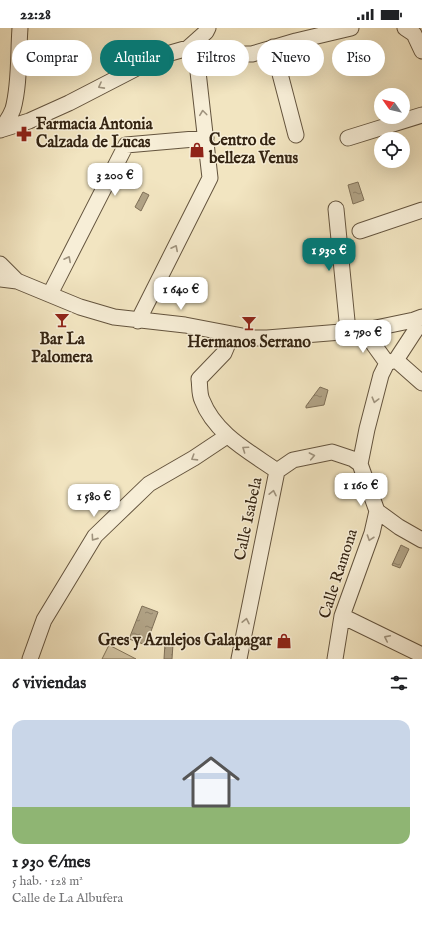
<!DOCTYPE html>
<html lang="es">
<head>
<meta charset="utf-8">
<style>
	:root { --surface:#fff; --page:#f2f2f2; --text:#202124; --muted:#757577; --accent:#0f766e }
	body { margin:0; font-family:"IM FELL English",serif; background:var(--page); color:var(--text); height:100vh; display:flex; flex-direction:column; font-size:15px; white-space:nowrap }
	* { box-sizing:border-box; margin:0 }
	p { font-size:13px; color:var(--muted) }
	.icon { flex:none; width:22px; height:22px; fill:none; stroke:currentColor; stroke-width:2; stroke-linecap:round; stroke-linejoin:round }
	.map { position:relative; height:631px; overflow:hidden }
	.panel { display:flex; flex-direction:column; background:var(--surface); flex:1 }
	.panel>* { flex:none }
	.guide { position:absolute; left:12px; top:12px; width:398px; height:36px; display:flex; gap:8px }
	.needle { width:26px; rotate:304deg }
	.tools { position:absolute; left:374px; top:60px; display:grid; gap:8px }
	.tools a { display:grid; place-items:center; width:36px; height:36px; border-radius:50%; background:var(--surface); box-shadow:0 4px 16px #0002; font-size:20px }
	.price { position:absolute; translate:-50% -34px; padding:0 9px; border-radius:8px; background:#fff; color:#222; font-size:13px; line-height:26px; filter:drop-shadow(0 1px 2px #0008) }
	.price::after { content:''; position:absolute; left:50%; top:24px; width:12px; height:9px; margin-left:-6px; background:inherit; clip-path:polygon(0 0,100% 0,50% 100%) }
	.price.on { background:var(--accent); color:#fff }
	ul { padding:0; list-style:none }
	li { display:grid; align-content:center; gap:8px; height:212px; padding:0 12px }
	li span { display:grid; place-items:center; height:124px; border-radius:12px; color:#555 }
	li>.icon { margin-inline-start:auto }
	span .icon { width:72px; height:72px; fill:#fffc; stroke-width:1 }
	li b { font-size:17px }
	h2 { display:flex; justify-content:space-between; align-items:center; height:48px; padding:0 12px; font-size:17px }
	.chip { padding:0 14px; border-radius:18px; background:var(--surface); box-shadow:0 4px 16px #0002; font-size:14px; line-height:36px }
	.chip.on { background:var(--accent); color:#fff }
	.status { display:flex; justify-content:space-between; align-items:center; height:28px; padding:0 20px; background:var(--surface); direction:ltr }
	.status svg { height:11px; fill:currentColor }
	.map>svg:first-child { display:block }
	.garden { fill:#d2c4a3; stroke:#83745a }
	.water { fill:url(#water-ripples); stroke:#7f7058 }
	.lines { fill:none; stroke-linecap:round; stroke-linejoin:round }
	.minor-casing { stroke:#64543e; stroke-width:17 }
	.minor { stroke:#f7eed7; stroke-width:15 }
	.oneway { stroke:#9f937e }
	.labels { text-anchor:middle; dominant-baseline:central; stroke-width:3; stroke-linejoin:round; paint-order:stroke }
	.poi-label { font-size:16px; font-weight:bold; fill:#342412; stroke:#f7eed7; text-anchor:start }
	.street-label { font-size:16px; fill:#342412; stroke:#f7eed7 }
</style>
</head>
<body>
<div class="status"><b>22:28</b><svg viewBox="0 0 49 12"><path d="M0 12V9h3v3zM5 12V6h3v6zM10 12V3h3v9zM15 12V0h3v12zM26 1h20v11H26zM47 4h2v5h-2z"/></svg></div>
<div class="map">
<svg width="422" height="631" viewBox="0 0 422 631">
	<defs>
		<pattern id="water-ripples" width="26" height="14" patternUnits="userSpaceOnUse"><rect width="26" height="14" fill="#b1a386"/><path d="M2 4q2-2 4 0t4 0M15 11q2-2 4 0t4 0" fill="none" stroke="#91856c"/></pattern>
	</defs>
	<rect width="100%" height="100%" fill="#f2e5c1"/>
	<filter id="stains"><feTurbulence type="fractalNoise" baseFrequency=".005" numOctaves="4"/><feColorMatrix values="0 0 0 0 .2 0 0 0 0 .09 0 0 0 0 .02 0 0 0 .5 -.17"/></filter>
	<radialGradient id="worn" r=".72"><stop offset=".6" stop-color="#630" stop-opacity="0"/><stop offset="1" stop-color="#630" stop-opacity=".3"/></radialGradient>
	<path class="garden" d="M109,617L136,631H102Z"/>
	<path class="water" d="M358,154L364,172L353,176L348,157Z
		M143,164L149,167L141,183L135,179Z
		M320,359L328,362L324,377L306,380V378Z
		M401,517L409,521L400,540L392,537Z
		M142,578L158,584L146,617L129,611Z
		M165,615L173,616L172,631H164Z"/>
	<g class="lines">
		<g class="minor-casing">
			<path id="minor" d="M405,0L414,6L422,23
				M273,19L296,107
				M188,20L206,4L208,0
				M0,102L29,93L69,75L160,28L188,20L196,26H252L296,13L351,0
				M0,102C5,96 10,89 13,81C20,55 18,26 20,0
				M348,110L422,87
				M336,181L348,303
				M360,203L422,182
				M0,236L17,253
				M0,251L17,253L80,279L114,289L185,297L253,310H267L366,302L414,292L422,289
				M50,266L126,117L206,110
				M138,293L210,150L196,26
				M366,302L374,317L387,335
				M232,306L224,325L199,351C200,357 199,366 202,372C215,406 250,424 277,443
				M396,332L422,355
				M387,335L396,332L415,303L414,292
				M277,443L293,432L332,424L353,431L360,436
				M377,483L399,499L422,512
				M342,588L422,627
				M30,631L44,592L95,508L149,456L194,430L227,408
				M239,631L277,443
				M335,631L342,588L372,505L377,483L360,436L367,401L381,347L387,335"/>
		</g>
		<use href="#minor" class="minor"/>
	</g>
	<defs><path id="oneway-chevron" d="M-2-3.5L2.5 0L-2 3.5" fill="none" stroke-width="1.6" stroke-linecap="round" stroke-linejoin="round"/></defs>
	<g class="oneway">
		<use href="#oneway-chevron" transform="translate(101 58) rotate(152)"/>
		<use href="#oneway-chevron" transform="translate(203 85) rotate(-97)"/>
		<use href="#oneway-chevron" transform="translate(175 220) rotate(-63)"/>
		<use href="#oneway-chevron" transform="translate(68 231) rotate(-63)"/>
		<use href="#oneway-chevron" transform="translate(375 372) rotate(105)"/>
		<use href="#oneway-chevron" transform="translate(245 421) rotate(-145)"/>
		<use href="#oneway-chevron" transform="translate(312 428) rotate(-11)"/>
		<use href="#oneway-chevron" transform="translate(194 430) rotate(148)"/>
		<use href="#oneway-chevron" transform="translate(273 465) rotate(-78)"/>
		<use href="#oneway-chevron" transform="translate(94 510) rotate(125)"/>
		<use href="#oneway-chevron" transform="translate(370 510) rotate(109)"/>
		<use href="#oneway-chevron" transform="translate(246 593) rotate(-78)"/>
		<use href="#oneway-chevron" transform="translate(387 610) rotate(-154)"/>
	</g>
	<defs>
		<g id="pharmacy-bare" transform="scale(1.2)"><path d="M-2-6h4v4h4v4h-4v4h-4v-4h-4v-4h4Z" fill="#8f2418" stroke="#f7eed7" stroke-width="2.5" paint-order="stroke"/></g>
		<g id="shop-bare" transform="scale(1.2)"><path d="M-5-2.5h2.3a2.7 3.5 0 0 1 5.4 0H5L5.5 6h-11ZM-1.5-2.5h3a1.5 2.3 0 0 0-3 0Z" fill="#8f2418" stroke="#f7eed7" stroke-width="2.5" paint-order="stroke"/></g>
		<g id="bar-bare" transform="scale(1.2)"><path d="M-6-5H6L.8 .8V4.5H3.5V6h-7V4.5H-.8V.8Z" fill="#8f2418" stroke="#f7eed7" stroke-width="2.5" paint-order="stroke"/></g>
	</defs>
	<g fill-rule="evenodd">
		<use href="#pharmacy-bare" x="24" y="106"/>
		<use href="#shop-bare" x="197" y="122"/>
		<use href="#bar-bare" x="62" y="292"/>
		<use href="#bar-bare" x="249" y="295"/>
		<use href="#shop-bare" x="284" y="613"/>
	</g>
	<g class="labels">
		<g class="poi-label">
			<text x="36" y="97">Farmacia Antonia<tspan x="36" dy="18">Calzada de Lucas</tspan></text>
			<text x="209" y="113">Centro de<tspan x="209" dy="18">belleza Venus</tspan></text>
			<text x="62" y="312" text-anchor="middle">Bar La<tspan x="62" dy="18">Palomera</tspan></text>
			<text x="249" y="315" text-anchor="middle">Hermanos Serrano</text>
			<text x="272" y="613" text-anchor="end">Gres y Azulejos Galapagar</text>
		</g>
		<g class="street-label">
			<text transform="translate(249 491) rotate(-78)">Calle Isabela</text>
			<text transform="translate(339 546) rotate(-72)">Calle Ramona</text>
		</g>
	</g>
	<rect width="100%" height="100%" filter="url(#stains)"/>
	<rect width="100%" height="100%" fill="url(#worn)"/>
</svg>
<div class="tools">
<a><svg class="needle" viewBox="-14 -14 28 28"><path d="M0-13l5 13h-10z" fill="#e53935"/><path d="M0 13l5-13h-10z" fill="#757577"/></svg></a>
<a><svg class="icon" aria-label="locate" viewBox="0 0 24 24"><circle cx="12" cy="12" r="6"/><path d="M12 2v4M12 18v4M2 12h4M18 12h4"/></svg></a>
</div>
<b class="price" style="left:115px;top:169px">3 200 €</b>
<b class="price on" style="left:329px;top:244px">1 930 €</b>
<b class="price" style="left:181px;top:283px">1 640 €</b>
<b class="price" style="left:363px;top:326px">2 790 €</b>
<b class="price" style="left:361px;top:479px">1 160 €</b>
<b class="price" style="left:94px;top:490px">1 580 €</b>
<div class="guide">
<a class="chip">Comprar</a>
<a class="chip on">Alquilar</a>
<a class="chip">Filtros</a>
<a class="chip">Nuevo</a>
<a class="chip">Piso</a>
</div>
</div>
<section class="panel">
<h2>6 viviendas<svg class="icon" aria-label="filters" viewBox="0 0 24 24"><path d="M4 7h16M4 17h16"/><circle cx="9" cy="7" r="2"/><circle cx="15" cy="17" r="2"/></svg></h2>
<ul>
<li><span style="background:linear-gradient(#c9d6e8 70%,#8fb573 0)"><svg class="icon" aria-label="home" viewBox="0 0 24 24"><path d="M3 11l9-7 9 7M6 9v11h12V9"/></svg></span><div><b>1 930 €/mes</b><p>5 hab. · 128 m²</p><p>Calle de La Albufera</p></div></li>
</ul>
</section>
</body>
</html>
